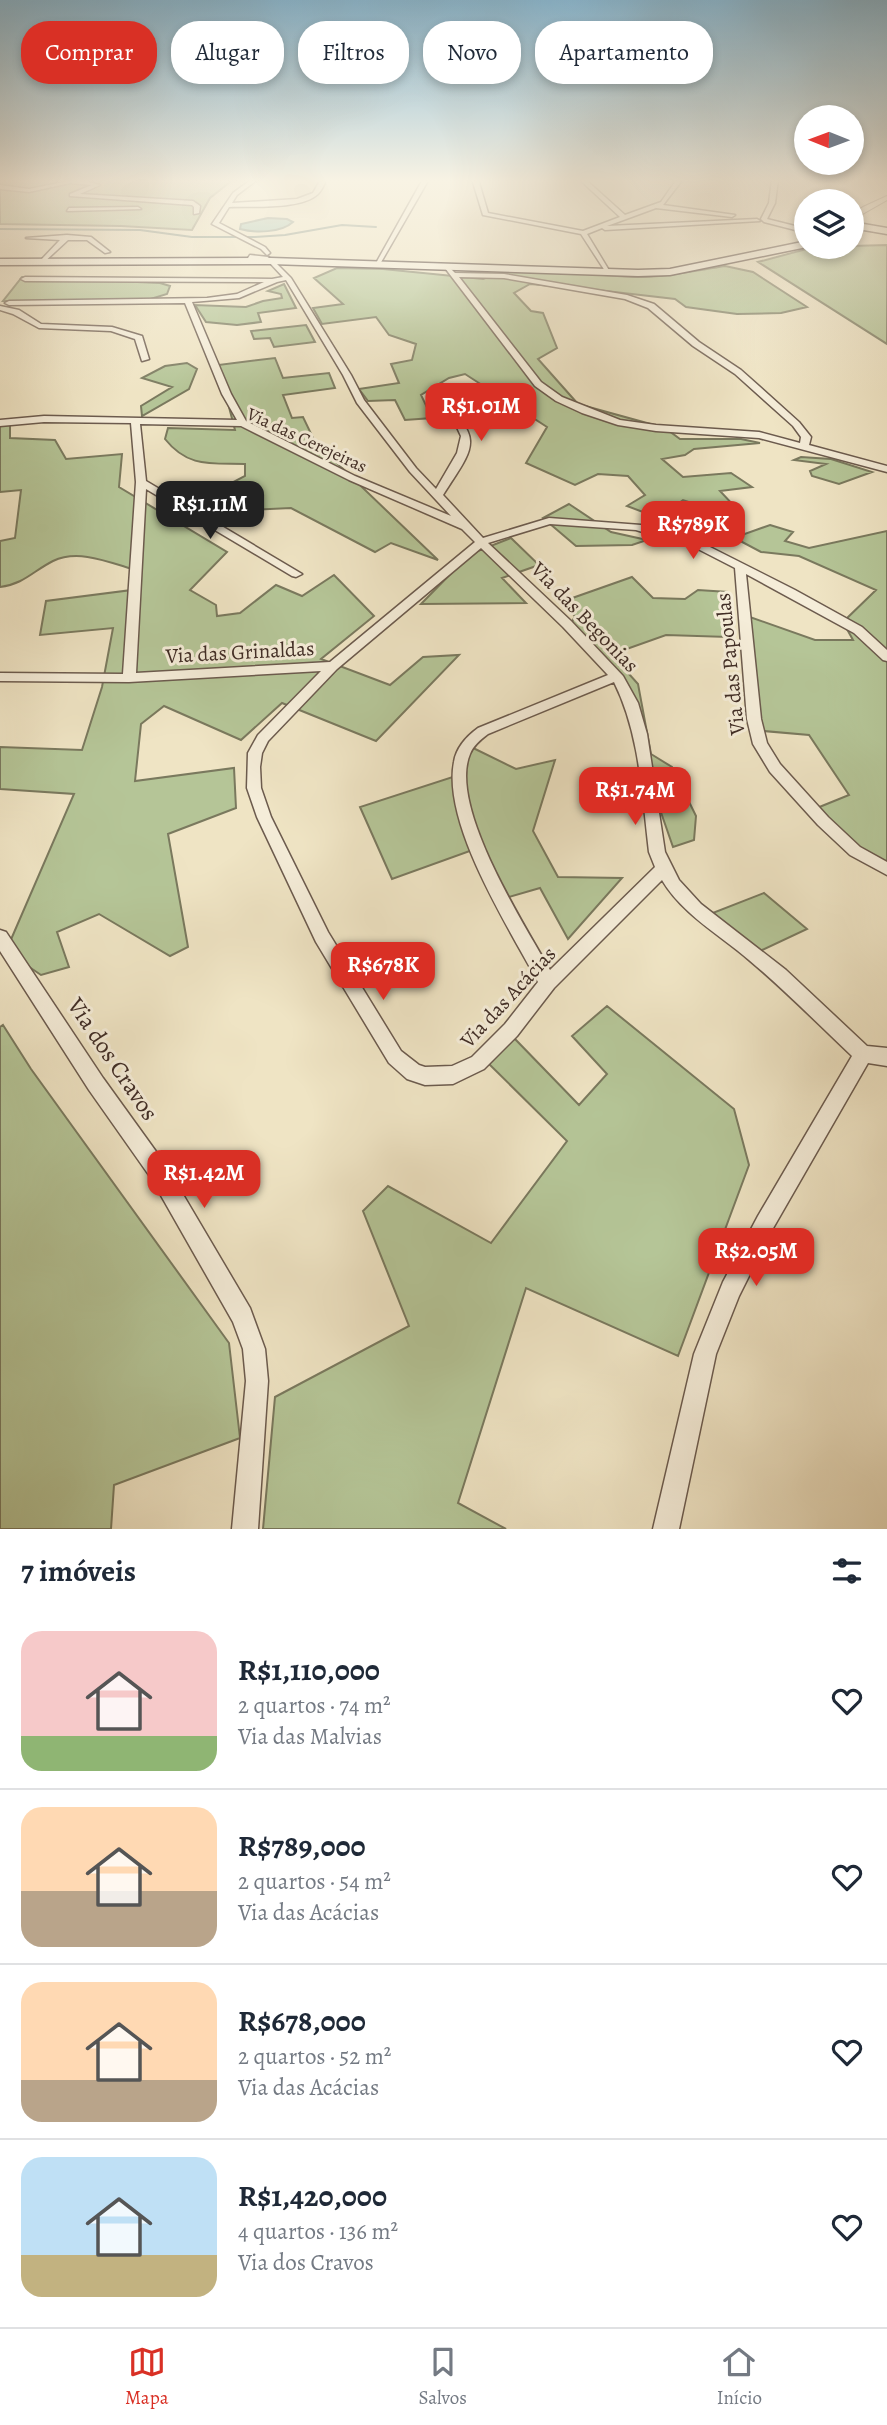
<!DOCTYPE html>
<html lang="pt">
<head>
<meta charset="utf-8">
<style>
	:root { --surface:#fff; --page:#f2f2f3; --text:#1f2937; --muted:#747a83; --line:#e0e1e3; --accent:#d93025 }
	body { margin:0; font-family:Alegreya,serif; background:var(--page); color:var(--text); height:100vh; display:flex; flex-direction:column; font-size:26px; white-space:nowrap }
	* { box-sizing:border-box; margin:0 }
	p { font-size:23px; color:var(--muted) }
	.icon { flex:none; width:38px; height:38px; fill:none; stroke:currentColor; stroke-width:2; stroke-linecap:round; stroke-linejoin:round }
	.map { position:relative; height:1529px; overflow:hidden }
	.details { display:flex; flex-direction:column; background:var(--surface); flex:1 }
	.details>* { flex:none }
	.guide { position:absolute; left:21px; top:21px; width:845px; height:63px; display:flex; gap:14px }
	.needle { width:46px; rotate:271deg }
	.tools { position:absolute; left:794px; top:105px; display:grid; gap:14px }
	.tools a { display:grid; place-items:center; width:70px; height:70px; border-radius:50%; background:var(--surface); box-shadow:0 4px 10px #0003; font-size:35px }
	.price { position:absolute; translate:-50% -60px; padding:0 16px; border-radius:14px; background:var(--accent); color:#fff; font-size:23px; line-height:46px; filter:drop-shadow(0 2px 4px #0008) }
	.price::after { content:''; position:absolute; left:50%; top:42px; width:21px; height:16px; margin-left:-10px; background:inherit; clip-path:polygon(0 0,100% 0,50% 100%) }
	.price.current { background:#222; color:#fff }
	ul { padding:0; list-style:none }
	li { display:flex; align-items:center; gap:21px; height:175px; padding:0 21px }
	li+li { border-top:2px solid var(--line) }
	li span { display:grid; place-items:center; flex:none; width:196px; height:140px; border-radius:21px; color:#555 }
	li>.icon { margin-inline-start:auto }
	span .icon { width:84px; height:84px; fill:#fffc; stroke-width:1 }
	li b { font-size:30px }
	h2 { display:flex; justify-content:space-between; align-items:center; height:84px; padding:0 21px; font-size:30px }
	.pill { padding:0 24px; border-radius:28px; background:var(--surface); box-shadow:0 4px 10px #0003; font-size:24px; line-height:63px }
	.pill.current { background:var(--accent); color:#fff }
	.tabs { display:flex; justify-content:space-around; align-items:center; height:98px; border-top:2px solid var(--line); background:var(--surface); font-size:19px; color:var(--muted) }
	.tabs a { display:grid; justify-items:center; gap:4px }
	.tabs .current { color:var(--accent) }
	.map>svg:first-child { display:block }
	.green { fill:#b5c597; stroke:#7a795e; stroke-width:2 }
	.water { fill:#9abfb0; stroke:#768579; stroke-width:2 }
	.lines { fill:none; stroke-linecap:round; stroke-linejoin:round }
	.stream { stroke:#768579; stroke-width:2 }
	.minor-casing { stroke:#6c5b4e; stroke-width:3 }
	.tertiary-casing { stroke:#6c5b4e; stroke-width:2 }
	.secondary-casing { stroke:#402d26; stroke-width:3 }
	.minor { fill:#f5edd9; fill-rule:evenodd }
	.tertiary { fill:#f5edd9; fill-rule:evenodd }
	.secondary { fill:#f5edd9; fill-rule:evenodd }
	.labels { text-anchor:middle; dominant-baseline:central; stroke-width:6; stroke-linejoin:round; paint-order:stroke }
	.far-street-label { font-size:18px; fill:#402d26; stroke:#f5edd9 }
	.street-label { font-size:21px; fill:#402d26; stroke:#f5edd9 }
	.near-street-label { font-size:24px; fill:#402d26; stroke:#f5edd9 }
</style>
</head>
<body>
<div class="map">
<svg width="887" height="1529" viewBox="0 0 887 1529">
	<rect width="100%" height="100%" fill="#efe4c4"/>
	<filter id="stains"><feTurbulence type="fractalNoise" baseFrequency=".00286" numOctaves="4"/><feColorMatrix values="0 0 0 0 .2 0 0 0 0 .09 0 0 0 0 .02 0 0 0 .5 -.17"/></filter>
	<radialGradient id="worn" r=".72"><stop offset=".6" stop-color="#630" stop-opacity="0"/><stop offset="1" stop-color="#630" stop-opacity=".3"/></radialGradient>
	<path class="green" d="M0,179H234L210,198L192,230L121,226L0,224Z
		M887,245V344L758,262L814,247Z
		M725,266L753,272L807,307L781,313L737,314L686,307L675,299L606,291L530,284L514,293L531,311L543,313L557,348L538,359L578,404L665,428L680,439H741L760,443L694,449L685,455L662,459L683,477L731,473L752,487L720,491L737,509L728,515L683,500L659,518L627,506L645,495L628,476L598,474L575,485L526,463L547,427L465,374L449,378L421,395L432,418L405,420L395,400L368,401L359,389L399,383L391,364L412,360L416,344L389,335L376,317L322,324L313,308L343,304L314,278L337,268L383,269L483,279C519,261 603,278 645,277C671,276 699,270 725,266Z
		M22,277L160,283L170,286L167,294L144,301H3Z
		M284,284L296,308L258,313L261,322L237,325L206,322L195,305L246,307L263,301L282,298L281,294L268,291Z
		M306,325L315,342L274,347L270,338L254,339L251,331Z
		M275,358L283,378L329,373L335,388L283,395L292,418L303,417L315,442L438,560L391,543L375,552L291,508L230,511L203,498L245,476V464C211,463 188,468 165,439L168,428L235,430L218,365Z
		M187,363L197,369L189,389L142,416L141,406L172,387L142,378L165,366Z
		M0,425H10V438L55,440L66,459L122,454L119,487L227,552L190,590L216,605L217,616L240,613L276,585L302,596L334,575L374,616L321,659L390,685L423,657L459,655L376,741L282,703L241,740L164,706L141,724L135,781L234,768L236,808L168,834L188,947L170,956L99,914L57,932L69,967L41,975L6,951L74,794L0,789V747L82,750L102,687L113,628L40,635L46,601L139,589V571C113,564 80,548 53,561C33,571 24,584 0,587V541L15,538L21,490L0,492Z
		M801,457L831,459L872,472L839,484L812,476L810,471L826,464L794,460Z
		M569,504L611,532L647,540L632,545L576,546L543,518Z
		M770,525L793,532L785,541L809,548L887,531V872L852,856L812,810L849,795L809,735L752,730L747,616L815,640H853L843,622L876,590L799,556L761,552L712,526L742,535Z
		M511,538L539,565L502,578L526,603L421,604L470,554Z
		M632,577L653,598L685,599L698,590L728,592V637L666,635L621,651L620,664L638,684L651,754L672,767L696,816L694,840L673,847L648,775L621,676L570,626L575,616L561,602Z
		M465,744L516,769L555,760L533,831L558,877L622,878L568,939L540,888L502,899L478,848L392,879L360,807L456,776Z
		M764,893L807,929L758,952L705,916Z
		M607,1006L734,1109L749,1165L678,1356L526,1288L458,1503L506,1529H263L275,1397L409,1326L363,1211L388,1186L491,1243L567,1141L487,1062L514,1038L579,1105L607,1074L572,1036Z
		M3,1025L31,1069L229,1343L240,1438L114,1485L111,1529H0V1027Z"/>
	<path class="water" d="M268,218L287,219L293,222C281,233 255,233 240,229L241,224Z"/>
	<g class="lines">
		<path class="stream" d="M0,229L140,230L192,237H255L285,235L342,225L376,227"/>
		<g class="minor-casing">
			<path id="minor" d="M78,179L100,185L80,194L193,201L200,206L199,213L194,214V207L192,205L70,196V194L92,185L70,183L29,192L0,189V185L29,189Z
				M252,179H258L237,195L232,203L297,199L313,193L321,179H327C324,184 322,190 318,194C301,210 252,206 229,207L219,223L265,247L270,253L267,255L261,249L212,224L233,193Z
				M423,179H429L380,264L375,265Z
				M472,179H478L488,213L583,231L620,217L579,179H585L625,215L661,202L677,179H683L663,205L735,215L732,217L656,208L607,226L757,219L760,221L605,230L602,228L587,234L610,272L607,274L581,234L483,215Z
				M772,179H778L775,203L767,219L807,229V233L764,222L761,219L769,203Z
				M69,208L138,207L141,209L67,211Z
				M67,235L91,237L110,252L105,253L87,240H68L42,264L40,261L60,240L26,238Z
				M250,255L269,257L266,259L248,258Z
				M269,260H273L291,278L351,375L364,400L416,468L436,489L457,453L461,436L455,423L430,401L437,399C487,438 473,448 443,495L483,538L549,518L641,525L706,545L795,590L862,627L887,650V661L883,660L854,633L746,574L761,719L767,743L780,764L828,817L860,847L887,862V875L850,855L818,825L770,772L753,744L747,719L735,568L698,549L636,530L550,524L488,543L571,621L623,676L638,703L647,734L665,852L679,880L701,904L786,970L867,1046L887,1048V1066L868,1063L772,1230L739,1296L716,1354L679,1529H653L694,1354L723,1282L758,1216L852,1056C818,1024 785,990 749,960C719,934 683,915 662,880L554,988L517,1036L484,1069L453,1084L425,1085L407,1079L389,1063L316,942L257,817L247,788L248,753L258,735L321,671L129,682L0,681V673L123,674L136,482L131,423L44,422L0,426V420L44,416L237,420L222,394L185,303L9,305L5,303L9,301L207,298L237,294L264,282L25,281L21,279L25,277L272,279L283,277L269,262ZM286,280L343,375L357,403L410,472L451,516L355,476L246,421L231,394L192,302L239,298L277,282ZM140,424L241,426L349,480L462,529L475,542L330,662L136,673L146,489L292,576L296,577L302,574L146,481ZM481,548L563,627L608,675L478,728C467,736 456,748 454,762C442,824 509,928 538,982L505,1024L472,1057L452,1066L425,1067L419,1065L401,1051L328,932L271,817L261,788L260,767L262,753L268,741L337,669ZM614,682C640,734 642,795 649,852L655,867L550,970C524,924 448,806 470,754C473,746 480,740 488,734Z
				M447,265L455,273L504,274L627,295L654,304L699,342L741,370L799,422L811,437L809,445L887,466V472L759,438L656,431L618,425L582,413L556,401L535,386L445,268ZM459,277L504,278L625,299L648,308L693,346L735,374L793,426L801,437L800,443L759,432L656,425L620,420L562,397L541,382Z
				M0,306L19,310L41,324L112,327L142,336L149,359L142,361L135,339L111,331L39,328L13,314L0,310Z
				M0,930L6,932L103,1078L165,1164L250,1308L265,1349L268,1381L258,1529H232L246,1381L243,1349L233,1322L151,1178L89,1090L0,951Z"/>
		</g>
		<g class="tertiary-casing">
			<path id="tertiary" d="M887,196V200L852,220V214L863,207Z"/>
		</g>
		<g class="secondary-casing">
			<path id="secondary" d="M852,222L887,228V234L852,228Z
				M807,241V247L670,275L638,276L271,264L0,265V259L271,258L638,270L670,269Z"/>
		</g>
		<use href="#minor" class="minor"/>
		<use href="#tertiary" class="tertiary"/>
		<use href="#secondary" class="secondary"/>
	</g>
	<linearGradient id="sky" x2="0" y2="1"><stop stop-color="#89b8d2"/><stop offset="0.46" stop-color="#f8f3e4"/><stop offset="1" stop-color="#f8f3e4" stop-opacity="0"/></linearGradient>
	<rect width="887" height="393" fill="url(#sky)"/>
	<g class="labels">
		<g class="far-street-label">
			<text transform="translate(307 440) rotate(25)">Via das Cerejeiras</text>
		</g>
		<g class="street-label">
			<text transform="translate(585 617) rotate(46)">Via das Begonias</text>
			<text transform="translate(240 652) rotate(-3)">Via das Grinaldas</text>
			<text transform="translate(730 664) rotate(-96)">Via das Papoulas</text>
			<text transform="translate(508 997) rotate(-47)">Via das Acácias</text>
		</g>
		<g class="near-street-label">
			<text transform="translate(113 1059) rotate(56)">Via dos Cravos</text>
		</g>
	</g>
	<rect width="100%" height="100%" filter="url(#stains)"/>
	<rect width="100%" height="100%" fill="url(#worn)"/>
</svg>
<div class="tools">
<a><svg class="needle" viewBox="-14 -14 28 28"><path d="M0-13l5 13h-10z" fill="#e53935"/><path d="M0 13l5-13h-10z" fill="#747a83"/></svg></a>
<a><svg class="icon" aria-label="layers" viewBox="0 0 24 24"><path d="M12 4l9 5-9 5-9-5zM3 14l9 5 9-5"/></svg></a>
</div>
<b class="price" style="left:481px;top:443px">R$1.01M</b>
<b class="price current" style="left:210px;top:541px">R$1.11M</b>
<b class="price" style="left:693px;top:561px">R$789K</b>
<b class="price" style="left:635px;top:827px">R$1.74M</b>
<b class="price" style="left:383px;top:1002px">R$678K</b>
<b class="price" style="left:204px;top:1210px">R$1.42M</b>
<b class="price" style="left:756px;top:1288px">R$2.05M</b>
<div class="guide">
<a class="pill current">Comprar</a>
<a class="pill">Alugar</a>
<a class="pill">Filtros</a>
<a class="pill">Novo</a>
<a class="pill">Apartamento</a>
</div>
</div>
<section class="details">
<h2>7 imóveis<svg class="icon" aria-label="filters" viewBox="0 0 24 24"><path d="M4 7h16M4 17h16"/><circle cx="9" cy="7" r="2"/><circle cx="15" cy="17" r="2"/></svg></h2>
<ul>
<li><span style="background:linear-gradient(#f6c9c9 75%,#8fb573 0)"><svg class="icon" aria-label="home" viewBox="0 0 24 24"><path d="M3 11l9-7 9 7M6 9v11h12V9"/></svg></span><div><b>R$1,110,000</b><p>2 quartos · 74 m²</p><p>Via das Malvias</p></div><svg class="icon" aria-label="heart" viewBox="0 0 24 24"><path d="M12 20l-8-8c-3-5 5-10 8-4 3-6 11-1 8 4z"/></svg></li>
<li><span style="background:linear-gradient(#ffd9b3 60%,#b9a48a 0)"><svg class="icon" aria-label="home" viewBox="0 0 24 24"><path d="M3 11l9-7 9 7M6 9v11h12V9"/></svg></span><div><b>R$789,000</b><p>2 quartos · 54 m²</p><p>Via das Acácias</p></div><svg class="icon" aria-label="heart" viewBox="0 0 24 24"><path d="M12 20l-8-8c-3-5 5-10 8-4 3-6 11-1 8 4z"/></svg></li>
<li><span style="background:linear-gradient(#ffd9b3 70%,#b9a48a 0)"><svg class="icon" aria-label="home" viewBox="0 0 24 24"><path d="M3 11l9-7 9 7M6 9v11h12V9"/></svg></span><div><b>R$678,000</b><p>2 quartos · 52 m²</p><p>Via das Acácias</p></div><svg class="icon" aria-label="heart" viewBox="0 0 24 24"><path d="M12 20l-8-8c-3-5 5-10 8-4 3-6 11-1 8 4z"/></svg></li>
<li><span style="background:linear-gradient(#bfe0f5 70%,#c2b280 0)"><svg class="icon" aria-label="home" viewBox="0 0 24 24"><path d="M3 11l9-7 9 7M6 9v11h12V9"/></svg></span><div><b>R$1,420,000</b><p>4 quartos · 136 m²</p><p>Via dos Cravos</p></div><svg class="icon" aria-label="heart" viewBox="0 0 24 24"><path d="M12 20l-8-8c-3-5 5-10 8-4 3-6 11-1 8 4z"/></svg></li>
</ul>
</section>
<nav class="tabs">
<a class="current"><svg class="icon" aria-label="map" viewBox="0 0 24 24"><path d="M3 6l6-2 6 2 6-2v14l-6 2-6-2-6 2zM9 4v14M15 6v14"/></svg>Mapa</a>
<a><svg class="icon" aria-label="saved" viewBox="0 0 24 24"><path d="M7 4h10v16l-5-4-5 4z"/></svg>Salvos</a>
<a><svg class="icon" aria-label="home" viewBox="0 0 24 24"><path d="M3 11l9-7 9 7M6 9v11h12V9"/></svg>Início</a>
</nav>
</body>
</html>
